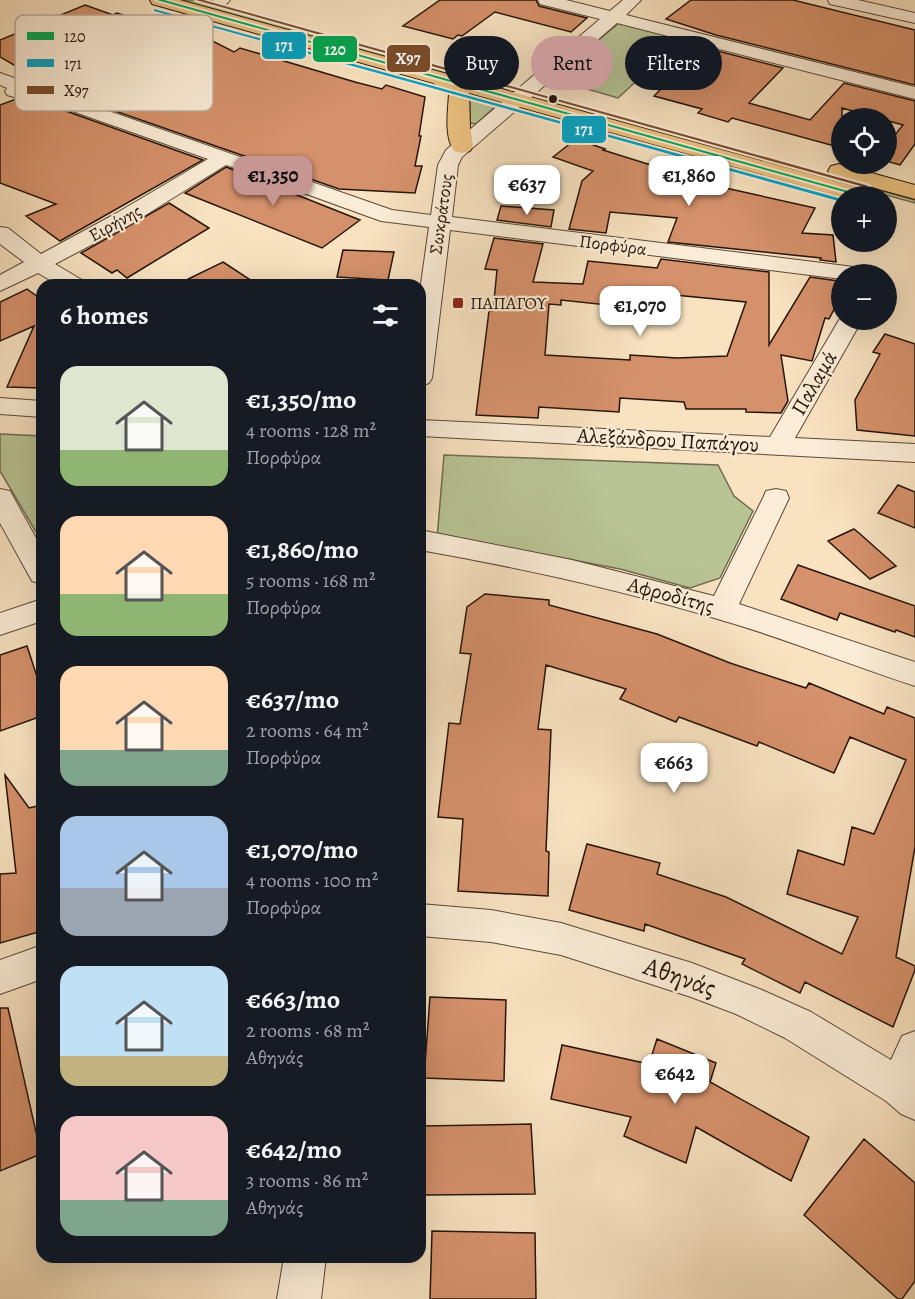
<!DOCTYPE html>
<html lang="en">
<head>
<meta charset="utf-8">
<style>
	:root { --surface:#171b24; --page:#242831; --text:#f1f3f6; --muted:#9ea1a6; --accent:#c59692 }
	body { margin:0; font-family:Alegreya,serif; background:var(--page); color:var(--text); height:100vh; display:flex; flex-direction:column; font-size:22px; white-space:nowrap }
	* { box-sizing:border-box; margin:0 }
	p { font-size:20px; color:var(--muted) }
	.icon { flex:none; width:33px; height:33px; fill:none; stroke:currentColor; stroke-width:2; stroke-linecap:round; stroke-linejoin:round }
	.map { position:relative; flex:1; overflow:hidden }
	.panel { position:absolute; left:36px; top:279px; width:390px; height:984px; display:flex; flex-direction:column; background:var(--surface); border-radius:18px; box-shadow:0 6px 24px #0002 }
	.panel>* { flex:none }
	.hud { position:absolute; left:444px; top:36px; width:381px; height:54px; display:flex; gap:12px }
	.buttons { position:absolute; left:831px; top:108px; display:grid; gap:12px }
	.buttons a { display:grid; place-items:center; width:66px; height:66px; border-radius:50%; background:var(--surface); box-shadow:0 6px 24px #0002; font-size:30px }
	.price { position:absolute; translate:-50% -51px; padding:0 14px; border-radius:12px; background:#fff; color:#222; font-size:20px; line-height:39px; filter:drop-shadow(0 2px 3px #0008) }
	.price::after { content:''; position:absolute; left:50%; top:36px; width:18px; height:14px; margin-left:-9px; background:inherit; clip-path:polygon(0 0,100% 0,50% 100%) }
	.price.current { background:var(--accent); color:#111 }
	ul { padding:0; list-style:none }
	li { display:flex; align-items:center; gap:18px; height:150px; padding:0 24px }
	li span { display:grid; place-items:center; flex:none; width:168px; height:120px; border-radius:18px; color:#555 }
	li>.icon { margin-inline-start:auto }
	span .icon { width:72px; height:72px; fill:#fffc; stroke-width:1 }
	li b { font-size:26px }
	h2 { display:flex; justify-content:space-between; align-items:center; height:72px; padding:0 24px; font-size:26px }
	.chip { padding:0 21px; border-radius:27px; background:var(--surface); box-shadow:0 6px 24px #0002; font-size:21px; line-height:54px }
	.chip.current { background:var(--accent); color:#111 }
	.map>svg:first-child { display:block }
	.green { fill:#b9c495; stroke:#706c50; stroke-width:1.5 }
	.building { fill:#d5916b; stroke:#26150a; stroke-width:1.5; fill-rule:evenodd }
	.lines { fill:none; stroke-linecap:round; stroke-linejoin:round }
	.minor-casing { stroke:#5a4838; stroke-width:2 }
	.major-casing { stroke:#26150a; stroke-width:2 }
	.minor { fill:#faecd6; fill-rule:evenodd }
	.major { fill:#ecc180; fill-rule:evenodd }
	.bus-1-casing { stroke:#faecd6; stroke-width:4 }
	.bus-2-casing { stroke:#faecd6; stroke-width:4 }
	.bus-3-casing { stroke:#faecd6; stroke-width:4 }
	.bus-1 { fill:#00a651; fill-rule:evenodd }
	.bus-2 { fill:#02a2c4; fill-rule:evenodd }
	.bus-3 { fill:#7a4b2a; fill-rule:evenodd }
	.bus-dot { fill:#26150a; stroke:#faecd6; stroke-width:2 }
	.poi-dot { fill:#8f2418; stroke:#faecd6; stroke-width:2 }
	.labels { text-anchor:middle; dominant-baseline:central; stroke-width:4.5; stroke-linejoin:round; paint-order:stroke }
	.far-street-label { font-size:18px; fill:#26150a; stroke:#faecd6 }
	.far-poi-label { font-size:18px; fill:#26150a; stroke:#faecd6; text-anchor:start }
	.street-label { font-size:21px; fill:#26150a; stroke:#faecd6 }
	.near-street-label { font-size:26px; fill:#26150a; stroke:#faecd6 }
	.key { fill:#faecd6; stroke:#baac99; stroke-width:1.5 }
	.key-label { font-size:16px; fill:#26150a }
	.line-badge { stroke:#faecd6; stroke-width:2 }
	.badge-label { font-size:16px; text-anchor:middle; font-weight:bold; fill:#fff }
</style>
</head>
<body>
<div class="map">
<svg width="915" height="1299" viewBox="0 0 915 1299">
	<rect width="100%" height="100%" fill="#f8e2c0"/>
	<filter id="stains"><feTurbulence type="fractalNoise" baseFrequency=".00333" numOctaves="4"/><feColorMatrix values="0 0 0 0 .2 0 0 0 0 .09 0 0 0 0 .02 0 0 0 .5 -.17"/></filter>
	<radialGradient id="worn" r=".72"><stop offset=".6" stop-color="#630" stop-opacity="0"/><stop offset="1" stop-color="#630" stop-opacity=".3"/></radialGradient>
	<path class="green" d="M180,0H196L514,89H498Z
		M619,23L682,39L618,98L552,79Z
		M470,96L498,104L476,124L470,123Z
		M550,99L915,200V203L547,101Z
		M0,434L42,436V542L0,471Z
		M444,455L718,465L734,496L753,511L720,578L690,588L620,569L557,557L437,539Z"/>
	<path class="building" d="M440,0H536L539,6L587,18L571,32L495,12L462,36L458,35L453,39L403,26Z
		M691,0H793L915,30V85L716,35L666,19Z
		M85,5L113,15L117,13L155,25L31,75L0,57V40Z
		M171,29L180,32L189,29L234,52L240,48L355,82L382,89L386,85L425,97L419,136H421L415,166H422L415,193L339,189L46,87L167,37Z
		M702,47L783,68L749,103L810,120L844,83L915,101V144L900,165L886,161V146L903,125L842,108V148L732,118L728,122L698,113L702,109L654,96Z
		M24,96L203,160L60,241L26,216L56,204L0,183V105Z
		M576,139L605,149L603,150L721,187L815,208L802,233L833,235L836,262L820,260L821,258L668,242L677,218L610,212L606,233L569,229L582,181L593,171L553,157Z
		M226,167L276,186L272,185L360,220L322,248L185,193Z
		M169,203L209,228L127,278L117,270L112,273L81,253Z
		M501,206L554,210L551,227L497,220Z
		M494,238L543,244L533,282L583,284L588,261L657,268L661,259L769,272V345L810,277L838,281L839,300L829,319L825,318L812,361L781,355L788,401L781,413L746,412V409H686L684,402L620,398L619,412L539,407L538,418L476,415L489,311H493L497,270L485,269ZM664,294L746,302L727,356L677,358L630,355V360L545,355L549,304L561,305V300L617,306L618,301L663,306Z
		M343,250L394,252L388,280L337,277Z
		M223,262L258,285H176Z
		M27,289L42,300V388L7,387L34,326L0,341V302Z
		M885,334L915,344V436L857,430L855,400L880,354L873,352Z
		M898,485L915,492V528L878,513Z
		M854,529L859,533L896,566L870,579L828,541Z
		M798,565L915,606V637L896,630L895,632L840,613L837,620L781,599Z
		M485,594L549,600V605L657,634L730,663L806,688L809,683L884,714L887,707L915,718V847L896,957L915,966V970L893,1027L805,982L800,993L742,964L745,959L645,924L644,931L569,910L587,844L660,863L657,874L726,897L842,954L858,917L787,894L798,850L844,865L852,827L874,834L906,760L850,737L834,773L759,742L757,746L679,717L676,722L620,699L626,689L546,665L538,729L551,730L546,851L549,852L548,896L458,891L463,819L438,817L449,723L460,724L471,654L460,653L467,607Z
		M27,646L42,692V716L0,731V655Z
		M5,775L29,808L42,805V931L0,943V874L16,873Z
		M430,997L506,1000L504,1081L424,1078Z
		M0,1008H8L41,1154L0,1171Z
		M657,1039L716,1063L710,1082L809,1137L791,1181L696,1127L686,1163L624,1136L631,1117L551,1099L562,1045L649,1064Z
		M531,1124L535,1194L423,1195V1126Z
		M864,1139L915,1183V1281L902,1299H898L804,1215Z
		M432,1231L535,1233L536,1299H430Z"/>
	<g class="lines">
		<g class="minor-casing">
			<path id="minor" d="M213,0H230C226,6 222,6 215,5Z
				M538,0H566L610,11L623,0H641L626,15L915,87V99L617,23L462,157L458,165L452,217L854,267L862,269L865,274H842V279L450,230L432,378L429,383L420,386V291L429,227L381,221L226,165L131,224L55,264L82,280L85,285H58L38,273L0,291V275L24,262L0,244V227L8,228L41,254L115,214L208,159L24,94L14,97L7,95L5,91L7,88L0,85V73L23,81L154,27H166L169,31L166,35L40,87L392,210L431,215L438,165L446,150L600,19L540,4Z
				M828,0H858L915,13V23L830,4Z
				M842,315V320H862L795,438L915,444V462L420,436V420L770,437Z
				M0,398L42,401V417L0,414Z
				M0,489L10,491L42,549V584L32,581L0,523Z
				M776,489L786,491L789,498L739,604L915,662V686C850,665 787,639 721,620C622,590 522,568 420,550V530L572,560L714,596L763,498L766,491Z
				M42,599V621L0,635V613Z
				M420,904L491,910L561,923L692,963L762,990L811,1012L891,1060L902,1036L915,1031V1120L901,1114L886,1101L785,1038L736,1014L691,997L561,955L491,942L420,936Z
				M42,945V979L0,994V960Z
				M284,1257H326L321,1299H277Z"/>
		</g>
		<g class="major-casing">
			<path id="major" d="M150,0H180L871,191L874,196L842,197L469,93L470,126L473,146L470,151L462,153L454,151C444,136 448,111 449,94L433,83L152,4Z
				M839,164L915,185V199L831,176L828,171L831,166Z"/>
		</g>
		<use href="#minor" class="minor"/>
		<use href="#major" class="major"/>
		<g class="bus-1-casing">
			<path id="bus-1" d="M157,0H164L866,196H859Z"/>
		</g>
		<g class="bus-2-casing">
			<path id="bus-2" d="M154,9L842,199V202L154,11Z"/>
		</g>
		<g class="bus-3-casing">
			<path id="bus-3" d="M196,0H203L869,186L864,187Z"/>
		</g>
		<use href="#bus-1" class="bus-1"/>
		<use href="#bus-2" class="bus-2"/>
		<use href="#bus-3" class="bus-3"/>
	</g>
	<circle class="bus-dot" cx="553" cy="99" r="5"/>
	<rect class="poi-dot" x="452" y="297" width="12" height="12" rx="3"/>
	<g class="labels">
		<g class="far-street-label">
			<text transform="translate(441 214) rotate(-82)">Σωκράτους</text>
			<text transform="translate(115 223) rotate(-29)">Ειρήνης</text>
			<text transform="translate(613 245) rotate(7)">Πορφύρα</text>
		</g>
		<g class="far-poi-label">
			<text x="470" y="303">ΠΑΠΑΓΟΥ</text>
		</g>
		<g class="street-label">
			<text transform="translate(814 383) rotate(-60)">Παλαμά</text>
			<text transform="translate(668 440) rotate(3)">Αλεξάνδρου Παπάγου</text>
			<text transform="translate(671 595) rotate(15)">Αφροδίτης</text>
		</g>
		<g class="near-street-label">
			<text transform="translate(680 977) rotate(19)">Αθηνάς</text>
		</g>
	</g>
	<rect x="15" y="15" width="198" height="96" rx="9" class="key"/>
	<rect x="27" y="32" width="27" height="8" fill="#00a651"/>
	<rect x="27" y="59" width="27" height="8" fill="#02a2c4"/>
	<rect x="27" y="86" width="27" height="8" fill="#7a4b2a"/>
	<g class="key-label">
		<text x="64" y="42">120</text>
		<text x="64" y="69">171</text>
		<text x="64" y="96">X97</text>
	</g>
	<g class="line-badge">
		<rect x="261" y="31" width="46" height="29" rx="6" fill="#02a2c4"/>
		<rect x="312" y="35" width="46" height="28" rx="6" fill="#00a651"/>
		<rect x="386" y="44" width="45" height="29" rx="6" fill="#7a4b2a"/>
		<rect x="561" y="115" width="46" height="29" rx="6" fill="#02a2c4"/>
	</g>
	<g class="badge-label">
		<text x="284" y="51">171</text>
		<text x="335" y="55">120</text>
		<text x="408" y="64">X97</text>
		<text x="584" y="135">171</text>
	</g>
	<rect width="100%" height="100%" filter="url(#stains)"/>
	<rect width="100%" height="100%" fill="url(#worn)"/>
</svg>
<div class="buttons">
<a><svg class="icon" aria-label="locate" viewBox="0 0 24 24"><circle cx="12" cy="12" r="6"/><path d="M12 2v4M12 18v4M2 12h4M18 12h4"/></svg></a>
<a>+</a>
<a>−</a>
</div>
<b class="price current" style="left:273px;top:207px">€1,350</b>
<b class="price" style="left:689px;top:207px">€1,860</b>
<b class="price" style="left:527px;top:216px">€637</b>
<b class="price" style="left:640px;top:337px">€1,070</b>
<b class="price" style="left:674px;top:794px">€663</b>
<b class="price" style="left:675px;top:1105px">€642</b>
<div class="hud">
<a class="chip">Buy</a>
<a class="chip current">Rent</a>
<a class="chip">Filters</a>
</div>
<section class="panel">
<h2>6 homes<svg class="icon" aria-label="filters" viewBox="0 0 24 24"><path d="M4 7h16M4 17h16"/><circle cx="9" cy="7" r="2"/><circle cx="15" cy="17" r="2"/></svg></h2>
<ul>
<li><span style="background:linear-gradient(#dfe7d0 70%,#8fb573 0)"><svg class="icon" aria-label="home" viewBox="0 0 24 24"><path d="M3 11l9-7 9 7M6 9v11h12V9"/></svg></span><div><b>€1,350/mo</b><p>4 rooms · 128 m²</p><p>Πορφύρα</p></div></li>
<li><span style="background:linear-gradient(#ffd9b3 65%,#8fb573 0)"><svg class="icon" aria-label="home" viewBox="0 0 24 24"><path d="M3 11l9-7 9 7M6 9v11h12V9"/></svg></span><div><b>€1,860/mo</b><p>5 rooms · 168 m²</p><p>Πορφύρα</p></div></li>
<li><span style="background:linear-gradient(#ffd9b3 70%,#7fa58c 0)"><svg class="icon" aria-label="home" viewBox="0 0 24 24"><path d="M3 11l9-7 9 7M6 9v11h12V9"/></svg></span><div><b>€637/mo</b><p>2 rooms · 64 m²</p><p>Πορφύρα</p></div></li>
<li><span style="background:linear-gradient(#a9c7e8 60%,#9aa5b1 0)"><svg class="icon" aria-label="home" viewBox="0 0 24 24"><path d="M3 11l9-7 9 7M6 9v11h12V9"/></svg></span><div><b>€1,070/mo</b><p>4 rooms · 100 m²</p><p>Πορφύρα</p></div></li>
<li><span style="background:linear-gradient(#bfe0f5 75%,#c2b280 0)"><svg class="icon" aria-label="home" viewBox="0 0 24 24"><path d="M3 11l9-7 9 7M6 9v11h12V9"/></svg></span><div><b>€663/mo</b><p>2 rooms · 68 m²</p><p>Αθηνάς</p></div></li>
<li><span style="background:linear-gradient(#f6c9c9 70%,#7fa58c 0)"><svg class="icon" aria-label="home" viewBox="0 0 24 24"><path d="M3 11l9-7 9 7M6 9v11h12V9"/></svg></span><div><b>€642/mo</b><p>3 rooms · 86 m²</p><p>Αθηνάς</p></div></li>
</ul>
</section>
</div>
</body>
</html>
